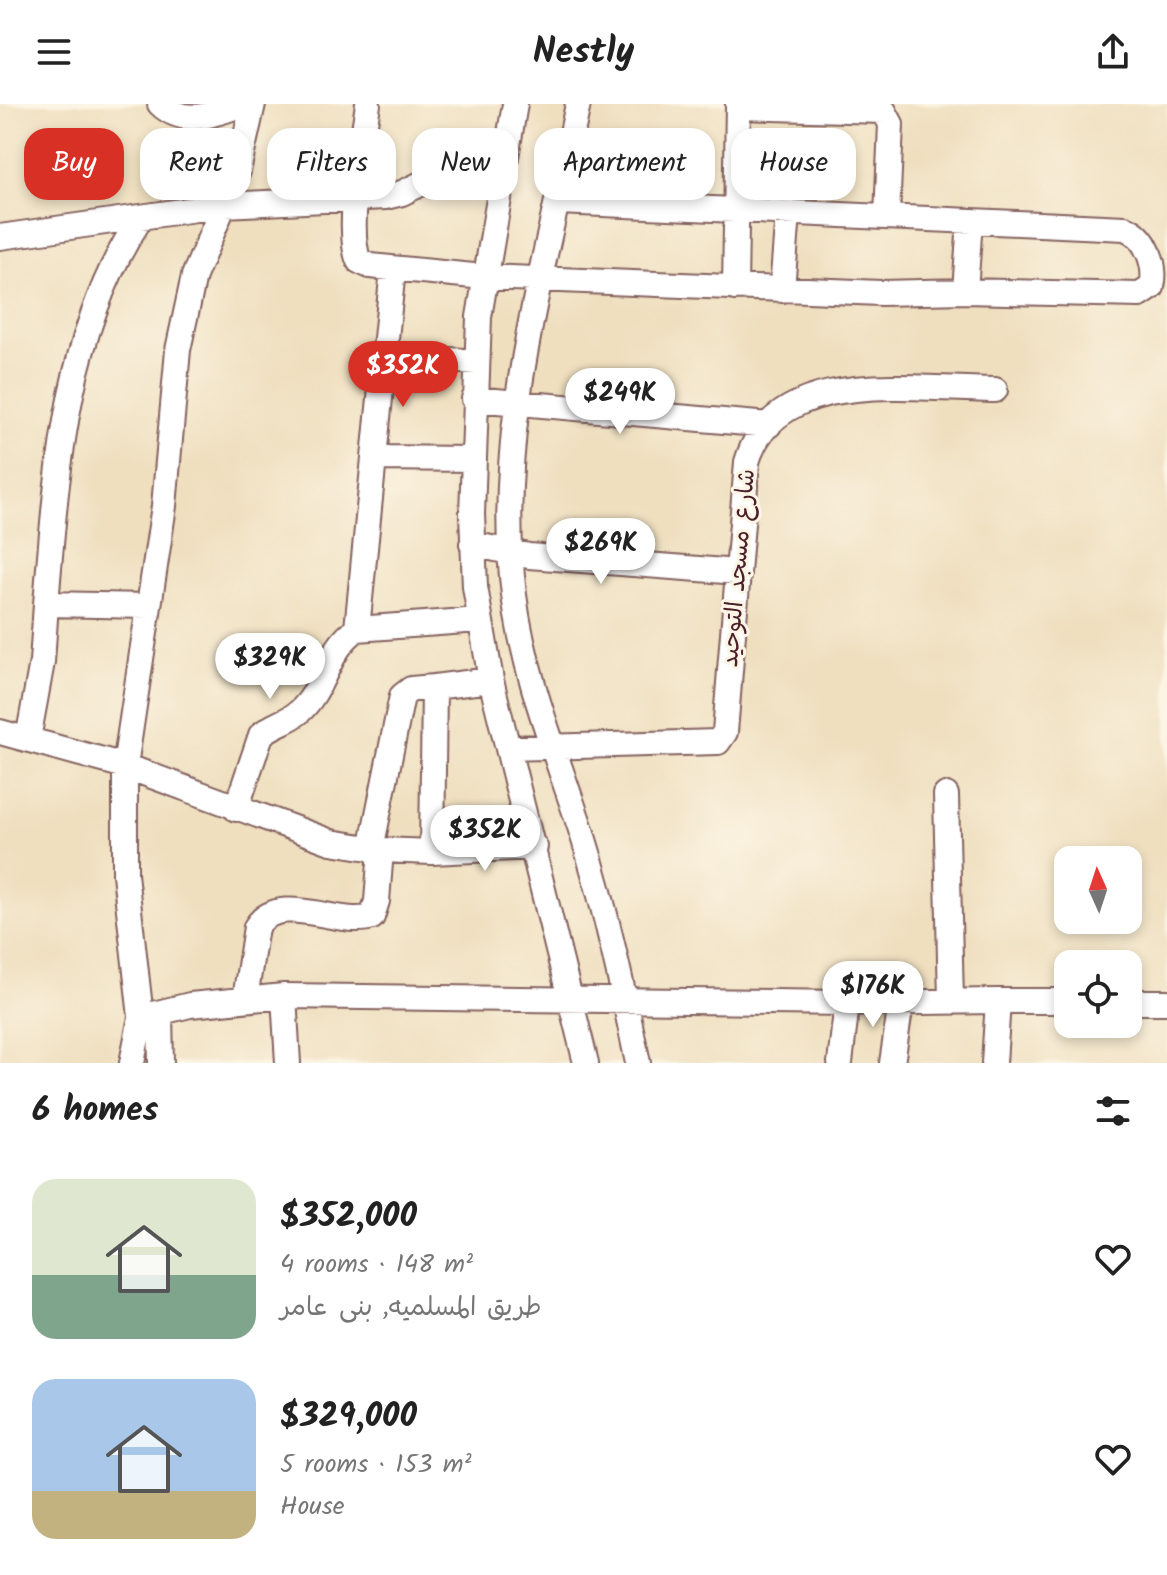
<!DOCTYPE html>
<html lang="en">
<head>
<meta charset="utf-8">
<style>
	:root { --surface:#fff; --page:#f2f2f2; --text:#222; --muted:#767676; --accent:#d93025 }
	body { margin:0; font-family:Kalam,"Playpen Sans Arabic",sans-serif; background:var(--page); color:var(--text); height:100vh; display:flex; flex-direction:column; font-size:30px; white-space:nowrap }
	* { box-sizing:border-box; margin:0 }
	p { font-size:26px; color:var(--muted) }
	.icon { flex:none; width:44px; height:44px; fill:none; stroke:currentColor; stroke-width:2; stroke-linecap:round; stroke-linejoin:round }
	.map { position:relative; height:959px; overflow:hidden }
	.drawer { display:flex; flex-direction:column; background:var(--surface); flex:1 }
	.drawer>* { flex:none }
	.banner { position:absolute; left:24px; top:24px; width:1120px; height:72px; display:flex; gap:16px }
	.needle { width:52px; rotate:357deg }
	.fabs { position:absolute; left:1054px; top:742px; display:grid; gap:16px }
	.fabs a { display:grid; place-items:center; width:88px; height:88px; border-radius:16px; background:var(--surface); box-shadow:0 4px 12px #0003; font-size:40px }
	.price { position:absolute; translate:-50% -68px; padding:0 18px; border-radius:28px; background:#fff; color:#222; font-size:26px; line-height:52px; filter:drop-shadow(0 2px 4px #0008) }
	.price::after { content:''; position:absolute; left:50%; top:48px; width:24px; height:18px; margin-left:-12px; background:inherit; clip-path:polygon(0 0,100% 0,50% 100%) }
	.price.selected { background:var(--accent); color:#fff }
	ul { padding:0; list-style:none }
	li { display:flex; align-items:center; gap:24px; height:200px; padding:0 32px }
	li span { display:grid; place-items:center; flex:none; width:224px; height:160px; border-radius:24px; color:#555 }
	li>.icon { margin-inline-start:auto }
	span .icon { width:96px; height:96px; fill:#fffc; stroke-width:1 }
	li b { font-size:34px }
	h2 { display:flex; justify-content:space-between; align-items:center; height:96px; padding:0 32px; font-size:34px }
	.tag { padding:0 28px; border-radius:24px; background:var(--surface); box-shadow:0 4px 12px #0003; font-size:28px; line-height:72px }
	.tag.selected { background:var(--accent); color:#fff }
	header { display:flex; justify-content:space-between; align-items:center; height:104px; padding:0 32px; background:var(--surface); font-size:36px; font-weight:700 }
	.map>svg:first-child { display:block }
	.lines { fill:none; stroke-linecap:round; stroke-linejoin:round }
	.minor-casing { stroke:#84625f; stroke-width:28 }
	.minor { stroke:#fff; stroke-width:24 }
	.labels { text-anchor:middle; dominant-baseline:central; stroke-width:6; stroke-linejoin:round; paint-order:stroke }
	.street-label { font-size:24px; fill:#4a1f2b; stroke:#fcf5e5 }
</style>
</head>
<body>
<header><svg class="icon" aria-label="menu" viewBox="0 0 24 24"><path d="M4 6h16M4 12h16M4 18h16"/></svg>Nestly<svg class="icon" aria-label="share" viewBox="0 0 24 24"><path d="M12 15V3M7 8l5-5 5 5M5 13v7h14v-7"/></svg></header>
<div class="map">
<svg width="1167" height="959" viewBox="0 0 1167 959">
	<rect width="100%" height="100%" fill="#fcf5e5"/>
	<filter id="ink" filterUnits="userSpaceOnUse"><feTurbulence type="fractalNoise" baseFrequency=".0125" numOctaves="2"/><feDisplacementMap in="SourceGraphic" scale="16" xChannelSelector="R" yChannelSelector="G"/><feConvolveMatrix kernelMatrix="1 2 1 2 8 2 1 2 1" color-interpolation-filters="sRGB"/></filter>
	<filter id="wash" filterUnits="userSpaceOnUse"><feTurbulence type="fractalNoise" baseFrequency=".006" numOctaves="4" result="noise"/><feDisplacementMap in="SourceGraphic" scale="32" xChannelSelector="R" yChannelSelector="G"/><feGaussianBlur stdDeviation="1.8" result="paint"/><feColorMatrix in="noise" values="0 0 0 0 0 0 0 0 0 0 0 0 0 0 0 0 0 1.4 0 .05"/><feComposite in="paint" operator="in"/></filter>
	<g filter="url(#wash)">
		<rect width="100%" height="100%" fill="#efdfbf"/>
	</g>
	<g filter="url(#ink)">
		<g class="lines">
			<g class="minor-casing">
				<path id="minor" d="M160,0C184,23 215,10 243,0
					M368,0C363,36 345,126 359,157L370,162L484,173L881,189L965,187L970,117
					M515,0L479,213L472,410L475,483L491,576L586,959
					M578,0C546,161 493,325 514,491C524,572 557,652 582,729C606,805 622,882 638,959
					M738,3L884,7L891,20L887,113
					M559,98L1125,124C1147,132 1157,162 1152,183L1140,191L965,187
					M140,115C65,228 57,368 46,500L149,502
					M0,133L224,101L385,93L402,89L443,69L502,65
					M735,184L738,0
					M782,186L788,109
					M385,251L476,258
					M474,295L769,321
					M374,354L393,165
					M472,440L529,452L738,468
					M357,525L374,354L473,355
					M0,628L125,662L331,738L381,746L432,748L434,583L491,576
					M28,635L42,558L46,500
					M508,644L718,638L725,628L747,358C775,260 918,286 995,286
					M946,691L951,896
					M236,705L261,631C272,620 288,618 299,608C326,584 327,545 357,525L479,516
					M371,745L402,592L411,585L434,583
					M432,748L535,743
					M284,892L288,959
					M245,895L256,823C280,786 338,824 372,813L377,797L381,746
					M998,897H1068
					M1128,898H1167
					M160,909L161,959
					M141,913L190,901L284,892L847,899L998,897L994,959
					M132,959L141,913L125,770V662L164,402L178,246L194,172L238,67L253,0
					M840,959L847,899
					M892,959L901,899"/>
			</g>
			<use href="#minor" class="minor"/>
		</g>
	</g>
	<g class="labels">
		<g class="street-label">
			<text transform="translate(739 464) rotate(-85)">شارع مسجد التوحيد</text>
		</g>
	</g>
</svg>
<div class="fabs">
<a><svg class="needle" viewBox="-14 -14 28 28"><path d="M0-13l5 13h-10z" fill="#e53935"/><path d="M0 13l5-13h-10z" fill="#767676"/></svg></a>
<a><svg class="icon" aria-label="locate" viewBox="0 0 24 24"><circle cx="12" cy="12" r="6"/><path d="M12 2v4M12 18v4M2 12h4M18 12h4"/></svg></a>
</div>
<b class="price selected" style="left:403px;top:305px">$352K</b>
<b class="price" style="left:620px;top:332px">$249K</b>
<b class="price" style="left:601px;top:482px">$269K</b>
<b class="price" style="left:270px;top:597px">$329K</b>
<b class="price" style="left:485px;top:769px">$352K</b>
<b class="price" style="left:873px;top:925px">$176K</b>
<div class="banner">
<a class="tag selected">Buy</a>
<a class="tag">Rent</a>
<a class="tag">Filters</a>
<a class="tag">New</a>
<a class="tag">Apartment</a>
<a class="tag">House</a>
</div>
</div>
<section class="drawer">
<h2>6 homes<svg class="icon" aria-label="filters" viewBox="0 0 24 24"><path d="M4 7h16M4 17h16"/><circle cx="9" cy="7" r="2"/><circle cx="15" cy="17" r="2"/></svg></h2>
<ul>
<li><span style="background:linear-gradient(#dfe7d0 60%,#7fa58c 0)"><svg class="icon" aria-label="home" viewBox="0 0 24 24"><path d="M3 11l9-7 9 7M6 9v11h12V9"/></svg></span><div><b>$352,000</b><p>4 rooms · 148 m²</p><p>طريق المسلميه, بنى عامر</p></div><svg class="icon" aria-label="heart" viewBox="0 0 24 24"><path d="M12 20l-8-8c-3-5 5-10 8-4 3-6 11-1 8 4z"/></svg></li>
<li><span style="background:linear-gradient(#a9c7e8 70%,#c2b280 0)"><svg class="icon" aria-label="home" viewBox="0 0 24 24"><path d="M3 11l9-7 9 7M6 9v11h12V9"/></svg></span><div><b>$329,000</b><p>5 rooms · 153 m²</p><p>House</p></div><svg class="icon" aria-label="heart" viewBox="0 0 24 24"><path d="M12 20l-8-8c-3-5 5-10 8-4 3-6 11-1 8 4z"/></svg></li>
</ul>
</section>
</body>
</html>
